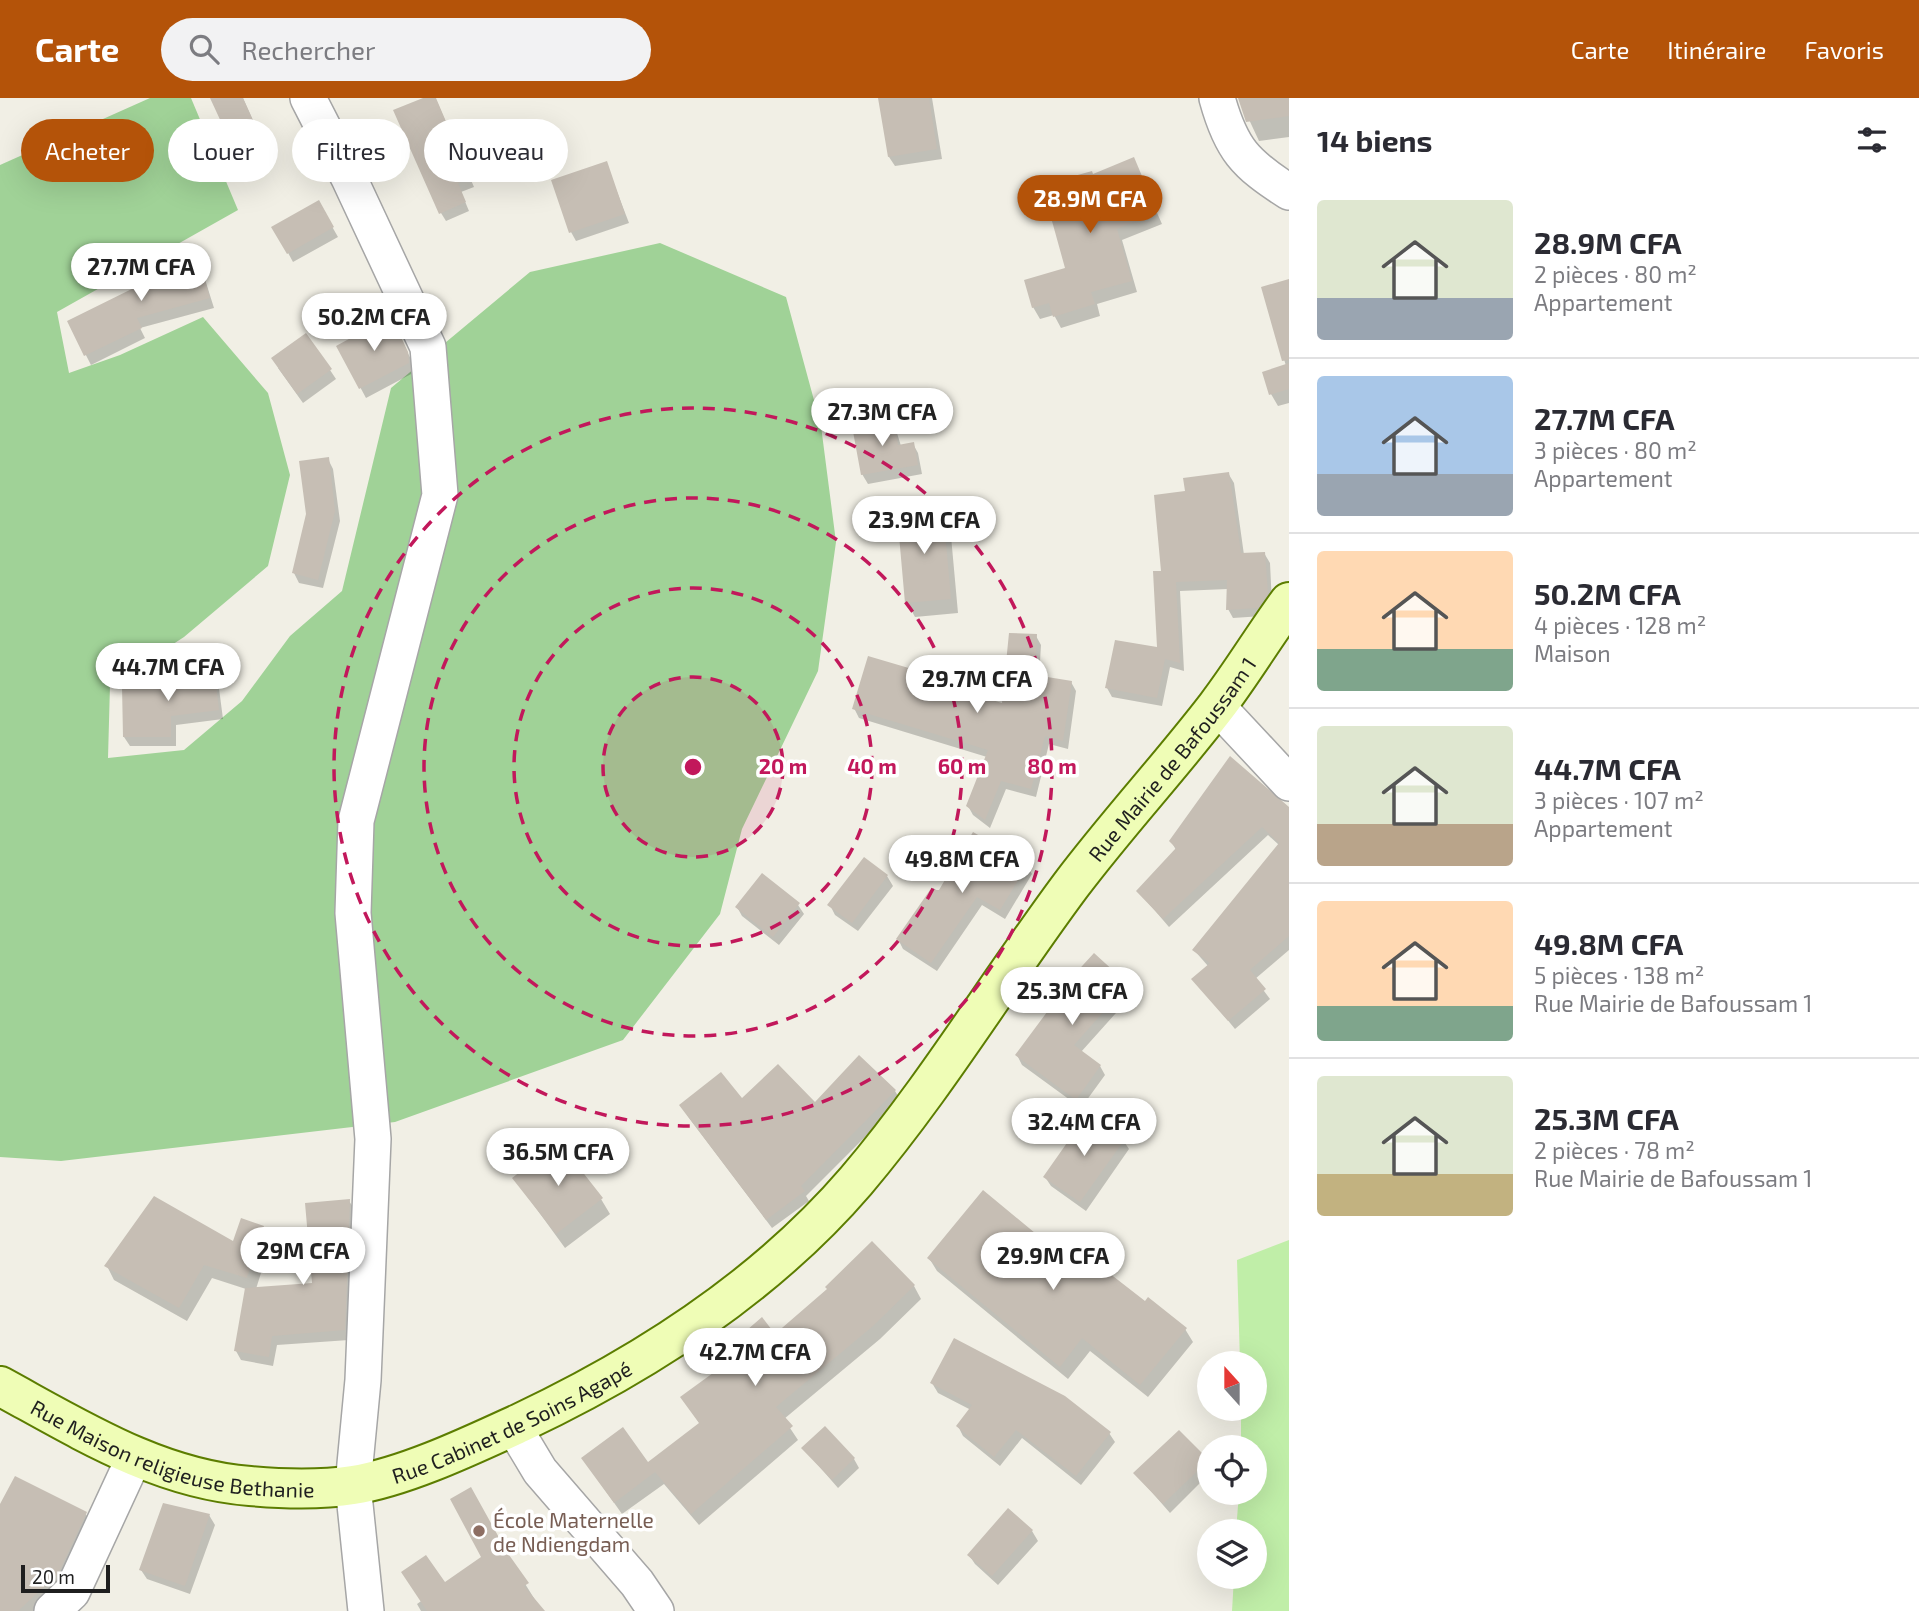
<!DOCTYPE html>
<html lang="fr">
<head>
<meta charset="utf-8">
<style>
	:root { --surface:#fff; --page:#f2f2f3; --text:#2b2b33; --muted:#7c7c81; --line:#e1e1e2; --accent:#b45309 }
	body { margin:0; font-family:"Exo 2",sans-serif; background:var(--page); color:var(--text); height:100vh; display:flex; flex-direction:column; font-size:26px; white-space:nowrap }
	* { box-sizing:border-box; margin:0 }
	p { font-size:23px; color:var(--muted) }
	.icon { flex:none; width:38px; height:38px; fill:none; stroke:currentColor; stroke-width:2; stroke-linecap:round; stroke-linejoin:round }
	.map { position:relative; flex:1; overflow:hidden }
	.details { display:flex; flex-direction:column; background:var(--surface); width:630px }
	.details>* { flex:none }
	.top-card { position:absolute; left:21px; top:21px; width:665px; height:63px; display:flex; gap:14px }
	.needle { width:46px; rotate:339deg }
	.fabs { position:absolute; left:1197px; top:1253px; display:grid; gap:14px }
	.fabs a { display:grid; place-items:center; width:70px; height:70px; border-radius:50%; background:var(--surface); box-shadow:0 7px 28px #0002; font-size:35px }
	.scale { position:absolute; left:21px; bottom:18px; width:89px; box-sizing:border-box; padding-left:7px; border:4px solid #1f1f1f; border-top:0; font-size:19px; line-height:24px; white-space:nowrap; color:#1f1f1f; -webkit-text-stroke:5px #fff; paint-order:stroke }
	.price { position:absolute; translate:-50% -60px; padding:0 16px; border-radius:24px; background:#fff; color:#222; font-size:23px; line-height:46px; filter:drop-shadow(0 2px 4px #0008) }
	.price::after { content:''; position:absolute; left:50%; top:42px; width:21px; height:16px; margin-left:-10px; background:inherit; clip-path:polygon(0 0,100% 0,50% 100%) }
	.price.current { background:var(--accent); color:#fff }
	ul { padding:0; list-style:none }
	li { display:flex; align-items:center; gap:21px; height:175px; padding:0 28px }
	li+li { border-top:2px solid var(--line) }
	li span { display:grid; place-items:center; flex:none; width:196px; height:140px; border-radius:7px; color:#555 }
	li>.icon { margin-inline-start:auto }
	span .icon { width:84px; height:84px; fill:#fffc; stroke-width:1 }
	li b { font-size:30px }
	h2 { display:flex; justify-content:space-between; align-items:center; height:84px; padding:0 28px; font-size:30px }
	.tag { padding:0 24px; border-radius:32px; background:var(--surface); box-shadow:0 7px 28px #0002; font-size:24px; line-height:63px }
	.tag.current { background:var(--accent); color:#fff }
	header { display:flex; align-items:center; gap:42px; box-sizing:border-box; height:98px; padding:0 35px; background:var(--accent); color:#fff }
	header strong { font-size:33px }
	nav { display:flex; gap:38px; margin-inline-start:auto; font-size:24px }
	.search { width:490px; height:63px; background:var(--page); display:flex; align-items:center; gap:18px; box-sizing:border-box; padding:0 24px; border-radius:38px; color:var(--muted); font-size:26px }
	main { display:flex; flex:1; min-height:0 }
	.map>svg:first-child { display:block }
	.grass { fill:#c0eea8 }
	.forest { fill:#a0d297 }
	.shadow { fill:#0003 }
	.building { fill:#c6beb4 }
	.lines { fill:none; stroke-linecap:round; stroke-linejoin:round }
	.street-casing { stroke:#a6a6a6; stroke-width:38 }
	.secondary-casing { stroke:#5c7d00; stroke-width:42 }
	.street { stroke:#fff; stroke-width:35 }
	.secondary { stroke:#effdb6; stroke-width:38 }
	.ring { fill:none; stroke:#c2185b; stroke-width:3.5; stroke-dasharray:12 9 }
	.education-dot { fill:#8d6e63; stroke:#fff; stroke-width:2.5 }
	.labels { text-anchor:middle; dominant-baseline:central; stroke-width:7; stroke-linejoin:round; paint-order:stroke }
	.street-label { font-size:21px; fill:#1f1f1f; stroke:#fff }
	.education-label { font-size:21px; fill:#785e54; stroke:#fff; text-anchor:start }
	.centre { fill:#c2185b; stroke:#fff; stroke-width:3.5 }
	.ring-label { font-size:21px; text-anchor:middle; font-weight:bold; fill:#c2185b; stroke:#fff; stroke-width:7; stroke-linejoin:round; paint-order:stroke }
</style>
</head>
<body>
<header>
<strong>Carte</strong>
<div class="search"><svg class="icon" aria-label="search" viewBox="0 0 24 24"><circle cx="10" cy="10" r="6"/><path d="M15 15l6 6"/></svg>Rechercher</div>
<nav><a>Carte</a><a>Itinéraire</a><a>Favoris</a></nav>
</header>
<main>
<div class="map">
<svg width="1289" height="1513" viewBox="0 0 1289 1513">
	<rect width="100%" height="100%" fill="#f1efe5"/>
	<path class="grass" d="M1289,1142V1513H1232L1234,1479H1255V1433H1236L1239,1395H1255V1349H1241V1311H1255V1265H1240L1237,1162Z"/>
	<path class="forest" d="M150,0H191L238,112L57,214L69,275L120,257L203,219L268,295L290,377L268,468L184,539L110,587L108,660L184,652L242,603L290,538L342,493L391,290L530,174L660,145L786,199L821,328L836,444L818,573L742,731L720,816L623,942L395,1024L61,1063L0,1059V67Z"/>
	<path class="shadow" d="M212,0H243L266,52L242,63Z
		M428,0H435L438,6L474,89L461,94L469,113L446,123L441,115Z
		M880,0H932L942,61L895,68L889,59Z
		M1239,0H1289V39L1259,43Z
		M1133,61L1162,126L1122,142L1137,194L1097,206L1100,218L1061,230L1054,217L1040,221L1033,209L1068,171L1093,78Z
		M606,65L629,125L576,143L571,134Z
		M318,104L338,139L293,164L274,129Z
		M197,156L214,210L140,230L145,240L91,267L69,224L158,180Z
		M1289,183V305L1278,308L1271,296L1286,268L1263,190Z
		M396,229L413,266V275L366,300L338,248Z
		M278,270L330,272L336,281L303,305Z
		M893,322L901,348L913,346L918,355L922,376L868,386L862,376Z
		M328,361L333,371L340,423L323,490L299,485L294,475L308,416Z
		M1228,375L1234,385L1244,457L1264,455L1270,465L1272,506L1263,518L1233,520L1228,511V491L1180,493L1184,573L1170,569L1162,608L1112,599L1107,590L1159,552L1163,475L1187,395Z
		M942,413L950,427L958,515L915,519L907,504Z
		M1036,538L1041,547L1039,580L1071,584L1076,593L1068,651L1049,646L1036,699L1006,691L990,730L973,717L968,708L987,659L859,620L854,610L928,578L933,586L1003,607Z
		M212,566L217,575L223,621L176,627V648H130L124,639L190,588Z
		M1284,706L1289,711V852L1255,881L1270,901L1235,931L1194,881L1208,868L1194,852L1279,747L1268,737L1169,829L1138,793L1176,752L1171,743Z
		M864,761L887,778L893,788L858,833L835,817L830,807Z
		M1026,767L1032,776L1005,821L982,807L937,873L903,851L898,841L933,790L940,794Z
		M798,807L804,816L779,847L742,818L737,809Z
		M1127,887L1133,896L1081,954L1100,968L1105,977L1081,1010L1022,967L1017,957Z
		M859,960L895,993L901,1003L806,1098L809,1103L772,1130L687,1017L741,1003L815,1007Z
		M1123,1042L1129,1051L1086,1113L1051,1088L1045,1079Z
		M514,1080L601,1101L610,1116L565,1150Z
		M349,1103L355,1112L349,1242L277,1247L273,1268L241,1262L236,1253L246,1191L212,1180L187,1223L114,1182L107,1168L234,1146L263,1129L271,1143L256,1191L314,1186Z
		M872,1146L914,1188L921,1201L880,1241L784,1321L798,1342L699,1427L664,1386L622,1416L583,1361L648,1367L700,1326L682,1299L774,1239L829,1192Z
		M929,1160L1064,1161L1185,1231L1193,1244L1148,1299L1090,1253L1068,1281L937,1173Z
		M932,1285L1109,1335L1115,1344L1081,1387L1022,1340L1000,1368L963,1338L958,1328L971,1312L938,1295Z
		M804,1351L854,1361L859,1370L838,1390Z
		M1207,1363L1209,1376L1170,1415L1136,1376Z
		M0,1409L85,1415L91,1425L63,1485L34,1513H0Z
		M1008,1413L1032,1433L1038,1443L998,1487L975,1466L969,1457Z
		M209,1417L215,1427L190,1496L147,1481L141,1472Z
		M507,1457L542,1513H421L417,1506L444,1487Z"/>
	<path class="building" d="M210,0H243L262,42L235,54Z
		M423,0H436L470,80L458,85L466,104L439,116L393,12Z
		M878,0H929L937,51L888,59Z
		M1238,0H1289V18L1246,24Z
		M1134,59L1157,114L1117,131L1132,183L1091,194L1095,206L1053,219L1049,205L1032,210L1024,182L1065,170L1042,87L1092,73L1093,76Z
		M607,63L625,116L569,135L551,82Z
		M319,102L334,129L287,156L271,129Z
		M197,154L210,200L137,220L142,230L84,258L67,223L156,179L153,166Z
		M1289,181V262L1282,263L1261,189Z
		M391,218L408,254L409,265L359,291L336,248Z
		M306,235L332,271L297,296L271,260Z
		M1289,265V291L1269,297L1262,274Z
		M894,320L898,347L914,344L918,367L861,377L852,328Z
		M329,359L335,413L318,482L292,475L306,416L299,363Z
		M1229,374L1241,455L1265,454L1268,496L1258,510L1226,512L1227,482L1176,484L1180,565L1165,561L1157,600L1105,590L1115,542L1157,549L1153,473H1161L1154,397L1185,393L1183,380Z
		M943,411L951,501L905,505L897,415Z
		M1009,535L1037,536L1035,577L1072,583L1063,643L1045,638L1031,691L1001,683L985,722L966,708L988,652L852,611L868,558L929,576L927,582L1002,605Z
		M213,564L219,612L171,618V639H123L122,588L188,587L186,568Z
		M1230,658L1289,709V838L1250,872L1266,891L1228,923L1191,881L1210,865L1192,852L1279,745L1262,729L1163,821L1136,793L1176,750L1169,743Z
		M973,734L1028,766L1000,812L977,799L931,865L896,841L930,792H939Z
		M864,759L888,777L852,825L827,807Z
		M762,775L800,805L773,839L735,809Z
		M1094,855L1128,886L1074,947L1101,967L1076,1002L1015,957L1053,906L1050,903Z
		M859,957L896,992L801,1088L805,1093L766,1122L679,1007L721,974L742,1000L778,966L815,1004Z
		M1088,1015L1125,1041L1080,1104L1043,1079Z
		M559,1044L603,1100L556,1136L512,1080Z
		M983,1092L1064,1159L1073,1147L1145,1203L1148,1199L1187,1230L1140,1287L1082,1240L1060,1269L927,1160Z
		M154,1098L233,1143L241,1120L264,1128L247,1180L204,1167L179,1210L104,1168Z
		M350,1101L345,1232L272,1238L269,1259L234,1253L245,1190L312,1185L305,1105Z
		M872,1143L915,1187L873,1228L776,1309L793,1328L691,1416L655,1374L614,1405L581,1360L623,1329L648,1364L699,1325L680,1299L724,1267L717,1258L762,1219L775,1236L827,1191L825,1189Z
		M954,1240L1065,1298L1111,1334L1076,1378L1016,1332L994,1359L956,1328L972,1307L930,1285Z
		M825,1328L855,1360L832,1382L801,1350Z
		M1179,1332L1209,1362L1163,1406L1133,1375Z
		M15,1378L87,1414L58,1476L18,1513H0V1406Z
		M471,1389L507,1454L529,1485L524,1488L545,1513H427L401,1474L426,1457L445,1484L481,1459L450,1401Z
		M163,1405L210,1416L185,1488L139,1472Z
		M1008,1410L1033,1432L992,1478L967,1457Z"/>
	<g class="lines">
		<g class="street-casing">
			<path id="street" d="M308,0L349,80L428,249L440,397L356,723L353,815L373,1041L363,1282L353,1387L366,1513
				M1217,0C1231,51 1245,66 1289,94
				M1217,608L1289,685
				M513,1328L540,1373L637,1485L656,1513
				M52,1513L72,1494L134,1360"/>
		</g>
		<g class="secondary-casing">
			<g id="secondary">
				<path id="s1" d="M0,1288C79,1331 158,1381 250,1388C283,1391 320,1392 353,1387C405,1379 472,1347 520,1325C645,1266 765,1189 856,1083C935,990 998,885 1071,787C1117,726 1169,670 1216,609C1242,575 1264,538 1289,504"/>
			</g>
		</g>
		<use href="#street" class="street"/>
		<use href="#secondary" class="secondary"/>
	</g>
	<circle cx="693" cy="669" r="90" fill="#c2185b" fill-opacity=".12"/>
	<g class="ring">
		<circle cx="693" cy="669" r="90"/>
		<circle cx="693" cy="669" r="179"/>
		<circle cx="693" cy="669" r="269"/>
		<circle cx="693" cy="669" r="359"/>
	</g>
	<circle class="education-dot" cx="479" cy="1433" r="7"/>
	<g class="labels">
		<g class="street-label">
			<text stroke="none"><textPath href="#s1" startOffset="1498">Rue Mairie de Bafoussam 1</textPath></text>
			<text stroke="none"><textPath href="#s1" startOffset="546">Rue Cabinet de Soins Agapé</textPath></text>
			<text stroke="none"><textPath href="#s1" startOffset="187">Rue Maison religieuse Bethanie</textPath></text>
		</g>
		<g class="education-label">
			<text x="493" y="1421">École Maternelle<tspan x="493" dy="24">de Ndiengdam</tspan></text>
		</g>
	</g>
	<circle cx="693" cy="669" r="10" class="centre"/>
	<g class="ring-label">
		<text x="783" y="676">20 m</text>
		<text x="872" y="676">40 m</text>
		<text x="962" y="676">60 m</text>
		<text x="1052" y="676">80 m</text>
	</g>
</svg>
<div class="fabs">
<a><svg class="needle" viewBox="-14 -14 28 28"><path d="M0-13l5 13h-10z" fill="#e53935"/><path d="M0 13l5-13h-10z" fill="#7c7c81"/></svg></a>
<a><svg class="icon" aria-label="locate" viewBox="0 0 24 24"><circle cx="12" cy="12" r="6"/><path d="M12 2v4M12 18v4M2 12h4M18 12h4"/></svg></a>
<a><svg class="icon" aria-label="layers" viewBox="0 0 24 24"><path d="M12 4l9 5-9 5-9-5zM3 14l9 5 9-5"/></svg></a>
</div>
<div class="scale">20 m</div>
<b class="price current" style="left:1090px;top:137px">28.9M CFA</b>
<b class="price" style="left:141px;top:205px">27.7M CFA</b>
<b class="price" style="left:374px;top:255px">50.2M CFA</b>
<b class="price" style="left:882px;top:350px">27.3M CFA</b>
<b class="price" style="left:924px;top:458px">23.9M CFA</b>
<b class="price" style="left:168px;top:605px">44.7M CFA</b>
<b class="price" style="left:977px;top:617px">29.7M CFA</b>
<b class="price" style="left:962px;top:797px">49.8M CFA</b>
<b class="price" style="left:1072px;top:929px">25.3M CFA</b>
<b class="price" style="left:1084px;top:1060px">32.4M CFA</b>
<b class="price" style="left:558px;top:1090px">36.5M CFA</b>
<b class="price" style="left:303px;top:1189px">29M CFA</b>
<b class="price" style="left:1053px;top:1194px">29.9M CFA</b>
<b class="price" style="left:755px;top:1290px">42.7M CFA</b>
<div class="top-card">
<a class="tag current">Acheter</a>
<a class="tag">Louer</a>
<a class="tag">Filtres</a>
<a class="tag">Nouveau</a>
</div>
</div>
<section class="details">
<h2>14 biens<svg class="icon" aria-label="filters" viewBox="0 0 24 24"><path d="M4 7h16M4 17h16"/><circle cx="9" cy="7" r="2"/><circle cx="15" cy="17" r="2"/></svg></h2>
<ul>
<li><span style="background:linear-gradient(#dfe7d0 70%,#9aa5b1 0)"><svg class="icon" aria-label="home" viewBox="0 0 24 24"><path d="M3 11l9-7 9 7M6 9v11h12V9"/></svg></span><div><b>28.9M CFA</b><p>2 pièces · 80 m²</p><p>Appartement</p></div></li>
<li><span style="background:linear-gradient(#a9c7e8 70%,#9aa5b1 0)"><svg class="icon" aria-label="home" viewBox="0 0 24 24"><path d="M3 11l9-7 9 7M6 9v11h12V9"/></svg></span><div><b>27.7M CFA</b><p>3 pièces · 80 m²</p><p>Appartement</p></div></li>
<li><span style="background:linear-gradient(#ffd9b3 70%,#7fa58c 0)"><svg class="icon" aria-label="home" viewBox="0 0 24 24"><path d="M3 11l9-7 9 7M6 9v11h12V9"/></svg></span><div><b>50.2M CFA</b><p>4 pièces · 128 m²</p><p>Maison</p></div></li>
<li><span style="background:linear-gradient(#dfe7d0 70%,#b9a48a 0)"><svg class="icon" aria-label="home" viewBox="0 0 24 24"><path d="M3 11l9-7 9 7M6 9v11h12V9"/></svg></span><div><b>44.7M CFA</b><p>3 pièces · 107 m²</p><p>Appartement</p></div></li>
<li><span style="background:linear-gradient(#ffd9b3 75%,#7fa58c 0)"><svg class="icon" aria-label="home" viewBox="0 0 24 24"><path d="M3 11l9-7 9 7M6 9v11h12V9"/></svg></span><div><b>49.8M CFA</b><p>5 pièces · 138 m²</p><p>Rue Mairie de Bafoussam 1</p></div></li>
<li><span style="background:linear-gradient(#dfe7d0 70%,#c2b280 0)"><svg class="icon" aria-label="home" viewBox="0 0 24 24"><path d="M3 11l9-7 9 7M6 9v11h12V9"/></svg></span><div><b>25.3M CFA</b><p>2 pièces · 78 m²</p><p>Rue Mairie de Bafoussam 1</p></div></li>
</ul>
</section>
</main>
</body>
</html>
